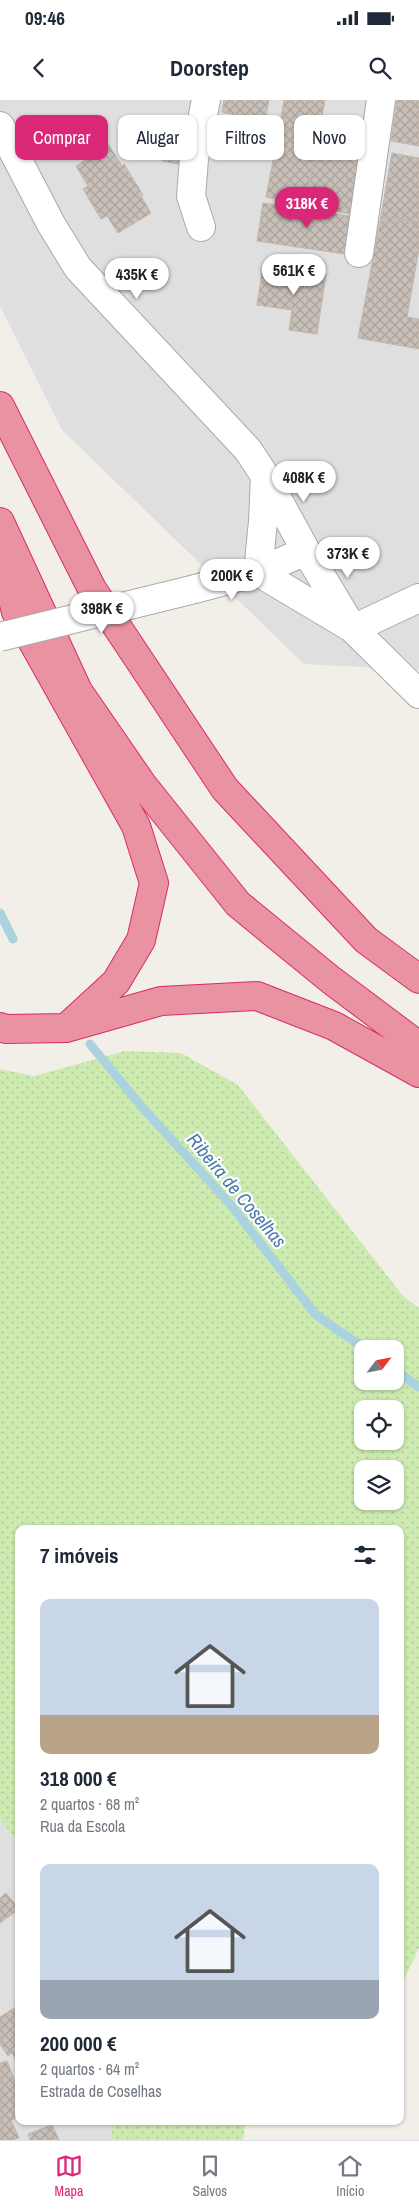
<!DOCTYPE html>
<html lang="pt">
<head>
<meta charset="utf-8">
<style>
	:root { --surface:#fff; --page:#f6f6f7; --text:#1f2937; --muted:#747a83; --line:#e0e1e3; --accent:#db2777 }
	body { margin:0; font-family:"Archivo Narrow",sans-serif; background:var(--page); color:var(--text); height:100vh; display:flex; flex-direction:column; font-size:19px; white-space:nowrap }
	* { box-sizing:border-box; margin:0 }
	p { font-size:16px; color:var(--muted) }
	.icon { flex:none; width:28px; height:28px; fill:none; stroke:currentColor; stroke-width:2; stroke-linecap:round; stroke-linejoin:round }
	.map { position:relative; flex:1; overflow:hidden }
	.panel { position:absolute; left:15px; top:1425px; width:389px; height:600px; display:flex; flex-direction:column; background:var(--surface); border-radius:10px; box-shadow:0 1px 4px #0004 }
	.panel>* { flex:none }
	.hud { position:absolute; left:15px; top:15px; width:390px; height:45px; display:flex; gap:10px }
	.needle { width:32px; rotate:58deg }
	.tools { position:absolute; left:354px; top:1240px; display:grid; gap:10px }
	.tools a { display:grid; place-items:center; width:50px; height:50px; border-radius:10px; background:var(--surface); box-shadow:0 1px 4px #0004; font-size:25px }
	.price { position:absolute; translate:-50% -42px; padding:0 11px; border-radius:18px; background:#fff; color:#222; font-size:16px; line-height:32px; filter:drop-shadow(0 1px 2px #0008) }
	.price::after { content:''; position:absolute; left:50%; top:30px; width:15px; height:11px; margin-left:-8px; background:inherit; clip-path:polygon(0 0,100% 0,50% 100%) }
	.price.active { background:var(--accent); color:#fff }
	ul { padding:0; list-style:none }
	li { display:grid; align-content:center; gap:10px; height:265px; padding:0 25px }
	li span { display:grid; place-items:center; height:155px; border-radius:10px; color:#555 }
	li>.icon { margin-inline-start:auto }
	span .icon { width:90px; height:90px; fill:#fffc; stroke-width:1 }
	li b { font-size:21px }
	h2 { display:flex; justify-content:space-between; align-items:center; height:60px; padding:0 25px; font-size:21px }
	.tag { padding:0 18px; border-radius:10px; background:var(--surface); box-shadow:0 1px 4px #0004; font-size:18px; line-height:45px }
	.tag.active { background:var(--accent); color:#fff }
	.status { display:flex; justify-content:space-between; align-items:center; height:35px; padding:0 25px; background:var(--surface); direction:ltr }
	.status svg { height:14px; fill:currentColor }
	header { display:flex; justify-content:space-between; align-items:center; height:65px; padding:0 25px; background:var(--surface); font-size:22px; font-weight:800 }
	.dock { display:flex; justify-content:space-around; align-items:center; height:70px; border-top:1px solid var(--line); background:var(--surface); font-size:14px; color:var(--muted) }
	.dock a { display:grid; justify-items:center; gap:2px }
	.dock .active { color:var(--accent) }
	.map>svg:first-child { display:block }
	.residential { fill:#e0dfdf }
	.grass { fill:url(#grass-dots); fill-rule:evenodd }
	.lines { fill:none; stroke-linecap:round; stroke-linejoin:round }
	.stream { stroke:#aad3df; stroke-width:9 }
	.building { fill:url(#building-cross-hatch); stroke:#c4b6ab }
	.minor-casing { stroke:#a9a9a9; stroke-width:30 }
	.highway-casing { stroke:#dc2a67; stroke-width:30 }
	.minor { stroke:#fff; stroke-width:28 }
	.highway { stroke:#e892a2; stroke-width:28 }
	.minor-bridge-casing { stroke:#a9a9a9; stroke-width:30; stroke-linecap:butt }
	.minor-bridge { stroke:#fff; stroke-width:28 }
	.labels { text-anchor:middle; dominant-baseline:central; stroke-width:4.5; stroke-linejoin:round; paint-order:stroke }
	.water-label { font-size:19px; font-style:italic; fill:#4a7aab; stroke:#fff }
</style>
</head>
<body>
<div class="status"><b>09:46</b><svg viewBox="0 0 49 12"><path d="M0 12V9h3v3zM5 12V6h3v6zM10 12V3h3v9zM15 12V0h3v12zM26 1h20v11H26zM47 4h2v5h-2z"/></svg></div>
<header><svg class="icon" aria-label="back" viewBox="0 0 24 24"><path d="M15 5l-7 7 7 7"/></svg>Doorstep<svg class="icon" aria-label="search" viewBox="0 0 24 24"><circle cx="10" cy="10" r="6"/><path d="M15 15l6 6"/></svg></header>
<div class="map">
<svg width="419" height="2040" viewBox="0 0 419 2040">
	<defs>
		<pattern id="grass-dots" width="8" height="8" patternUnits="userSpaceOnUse" patternTransform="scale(1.25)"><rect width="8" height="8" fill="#cdebb0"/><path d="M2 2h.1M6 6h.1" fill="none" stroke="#b0c997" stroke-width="1.8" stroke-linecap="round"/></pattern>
		<pattern id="building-cross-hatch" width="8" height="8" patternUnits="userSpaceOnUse" patternTransform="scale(1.25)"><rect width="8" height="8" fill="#c7bfb8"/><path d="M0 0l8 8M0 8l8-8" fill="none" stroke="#aba49e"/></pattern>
	</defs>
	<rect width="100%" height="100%" fill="#f2efe9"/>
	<path class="residential" d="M0,0H419V570L304,564L62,330L0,206Z
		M0,1719L19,1744V2021H112L111,2040H0Z"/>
	<path class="grass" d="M125,951L181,953L238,985L403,1196L419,1208V1848L400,1888V1429H19V1744L0,1719V969L34,976ZM362,1249H395V1281H362ZM362,1309H395V1341H362ZM362,1369H395V1401H362Z
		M112,2021H246L243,2040H111Z"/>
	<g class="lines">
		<path class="stream" d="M0,813L13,839
			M90,944L142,1007L231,1105L315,1214L365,1249
			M395,1270L419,1287"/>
	</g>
	<path class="building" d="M224,0H269L265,21L222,12Z
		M284,0H325L318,37L279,29Z
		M397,0H419V46L391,41Z
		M279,29L318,37L305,105L266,97Z
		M166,37L187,40L183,65L162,61Z
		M109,45L122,66L124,64L143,95L141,96L151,113L118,133L107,116L101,119L83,89L88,86L76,66Z
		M317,45L361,53L350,114L305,105Z
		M392,53L419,58V123L381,116Z
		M263,103L356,117L351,155L257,141Z
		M381,116L419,123V149L407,217L419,219V249L358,238Z
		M263,166L326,175L317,234L289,230L292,210L257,205Z
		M6,1793L19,1809L0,1823V1798Z
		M19,1905V1965L12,1953L8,1956L0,1944V1917Z
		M7,1961L19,1991V2017L11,2020L19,2038L13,2040H0V1963Z
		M52,2025L59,2040H29L30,2039L28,2034Z"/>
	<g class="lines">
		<g class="minor-casing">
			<path id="minor" d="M0,26L51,124L78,168L248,350L265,376L306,451L353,529L419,594
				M201,127L191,96L194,59L206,0
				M359,153L381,0
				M258,472L350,527
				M258,472L263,421L265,376
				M195,489L258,472L306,451
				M353,529L419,498"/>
		</g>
		<g class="highway-casing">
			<path id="highway" d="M0,306L92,489L225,689L366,840L419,879
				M0,422L78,591L142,684L238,804L331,880L419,946
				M2,455L16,512L136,726L154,783L141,840L116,882L66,928
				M0,927L6,929L66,928L161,901L257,896L334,926L419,973"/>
		</g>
		<use href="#minor" class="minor"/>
		<use href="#highway" class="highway"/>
		<g class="minor-bridge-casing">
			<path id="minor-bridge" d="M0,537L195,489"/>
		</g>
		<use href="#minor-bridge" class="minor-bridge"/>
	</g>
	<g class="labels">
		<g class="water-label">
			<text transform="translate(237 1090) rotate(50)">Ribeira de Coselhas</text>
		</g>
	</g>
</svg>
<div class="tools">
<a><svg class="needle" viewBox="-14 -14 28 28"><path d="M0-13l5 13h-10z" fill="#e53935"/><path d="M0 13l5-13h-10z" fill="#747a83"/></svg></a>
<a><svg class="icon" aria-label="locate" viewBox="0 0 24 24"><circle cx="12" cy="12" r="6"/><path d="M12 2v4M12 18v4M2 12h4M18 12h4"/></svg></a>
<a><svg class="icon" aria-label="layers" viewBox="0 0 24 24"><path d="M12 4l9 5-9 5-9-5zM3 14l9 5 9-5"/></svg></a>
</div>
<b class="price active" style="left:307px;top:129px">318K €</b>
<b class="price" style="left:294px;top:196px">561K €</b>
<b class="price" style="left:137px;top:200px">435K €</b>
<b class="price" style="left:304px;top:403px">408K €</b>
<b class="price" style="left:348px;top:479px">373K €</b>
<b class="price" style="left:232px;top:501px">200K €</b>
<b class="price" style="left:102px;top:534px">398K €</b>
<div class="hud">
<a class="tag active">Comprar</a>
<a class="tag">Alugar</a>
<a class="tag">Filtros</a>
<a class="tag">Novo</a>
</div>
<section class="panel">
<h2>7 imóveis<svg class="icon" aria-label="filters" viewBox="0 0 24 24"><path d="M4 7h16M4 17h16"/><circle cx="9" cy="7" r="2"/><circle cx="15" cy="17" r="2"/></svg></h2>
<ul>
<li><span style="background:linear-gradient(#c9d6e8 75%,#b9a48a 0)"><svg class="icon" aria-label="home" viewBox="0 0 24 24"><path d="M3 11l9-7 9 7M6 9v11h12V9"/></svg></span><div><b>318 000 €</b><p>2 quartos · 68 m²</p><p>Rua da Escola</p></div></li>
<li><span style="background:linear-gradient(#c9d6e8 75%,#9aa5b1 0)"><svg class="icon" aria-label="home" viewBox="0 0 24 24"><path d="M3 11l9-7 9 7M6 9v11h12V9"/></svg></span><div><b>200 000 €</b><p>2 quartos · 64 m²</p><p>Estrada de Coselhas</p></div></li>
</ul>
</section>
</div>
<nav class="dock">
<a class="active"><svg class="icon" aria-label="map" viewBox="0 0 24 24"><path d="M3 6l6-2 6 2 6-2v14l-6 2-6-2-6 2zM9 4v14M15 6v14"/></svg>Mapa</a>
<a><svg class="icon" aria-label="saved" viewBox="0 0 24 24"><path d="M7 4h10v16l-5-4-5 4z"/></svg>Salvos</a>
<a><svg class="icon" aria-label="home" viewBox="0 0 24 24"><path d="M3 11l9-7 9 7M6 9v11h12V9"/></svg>Início</a>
</nav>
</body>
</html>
